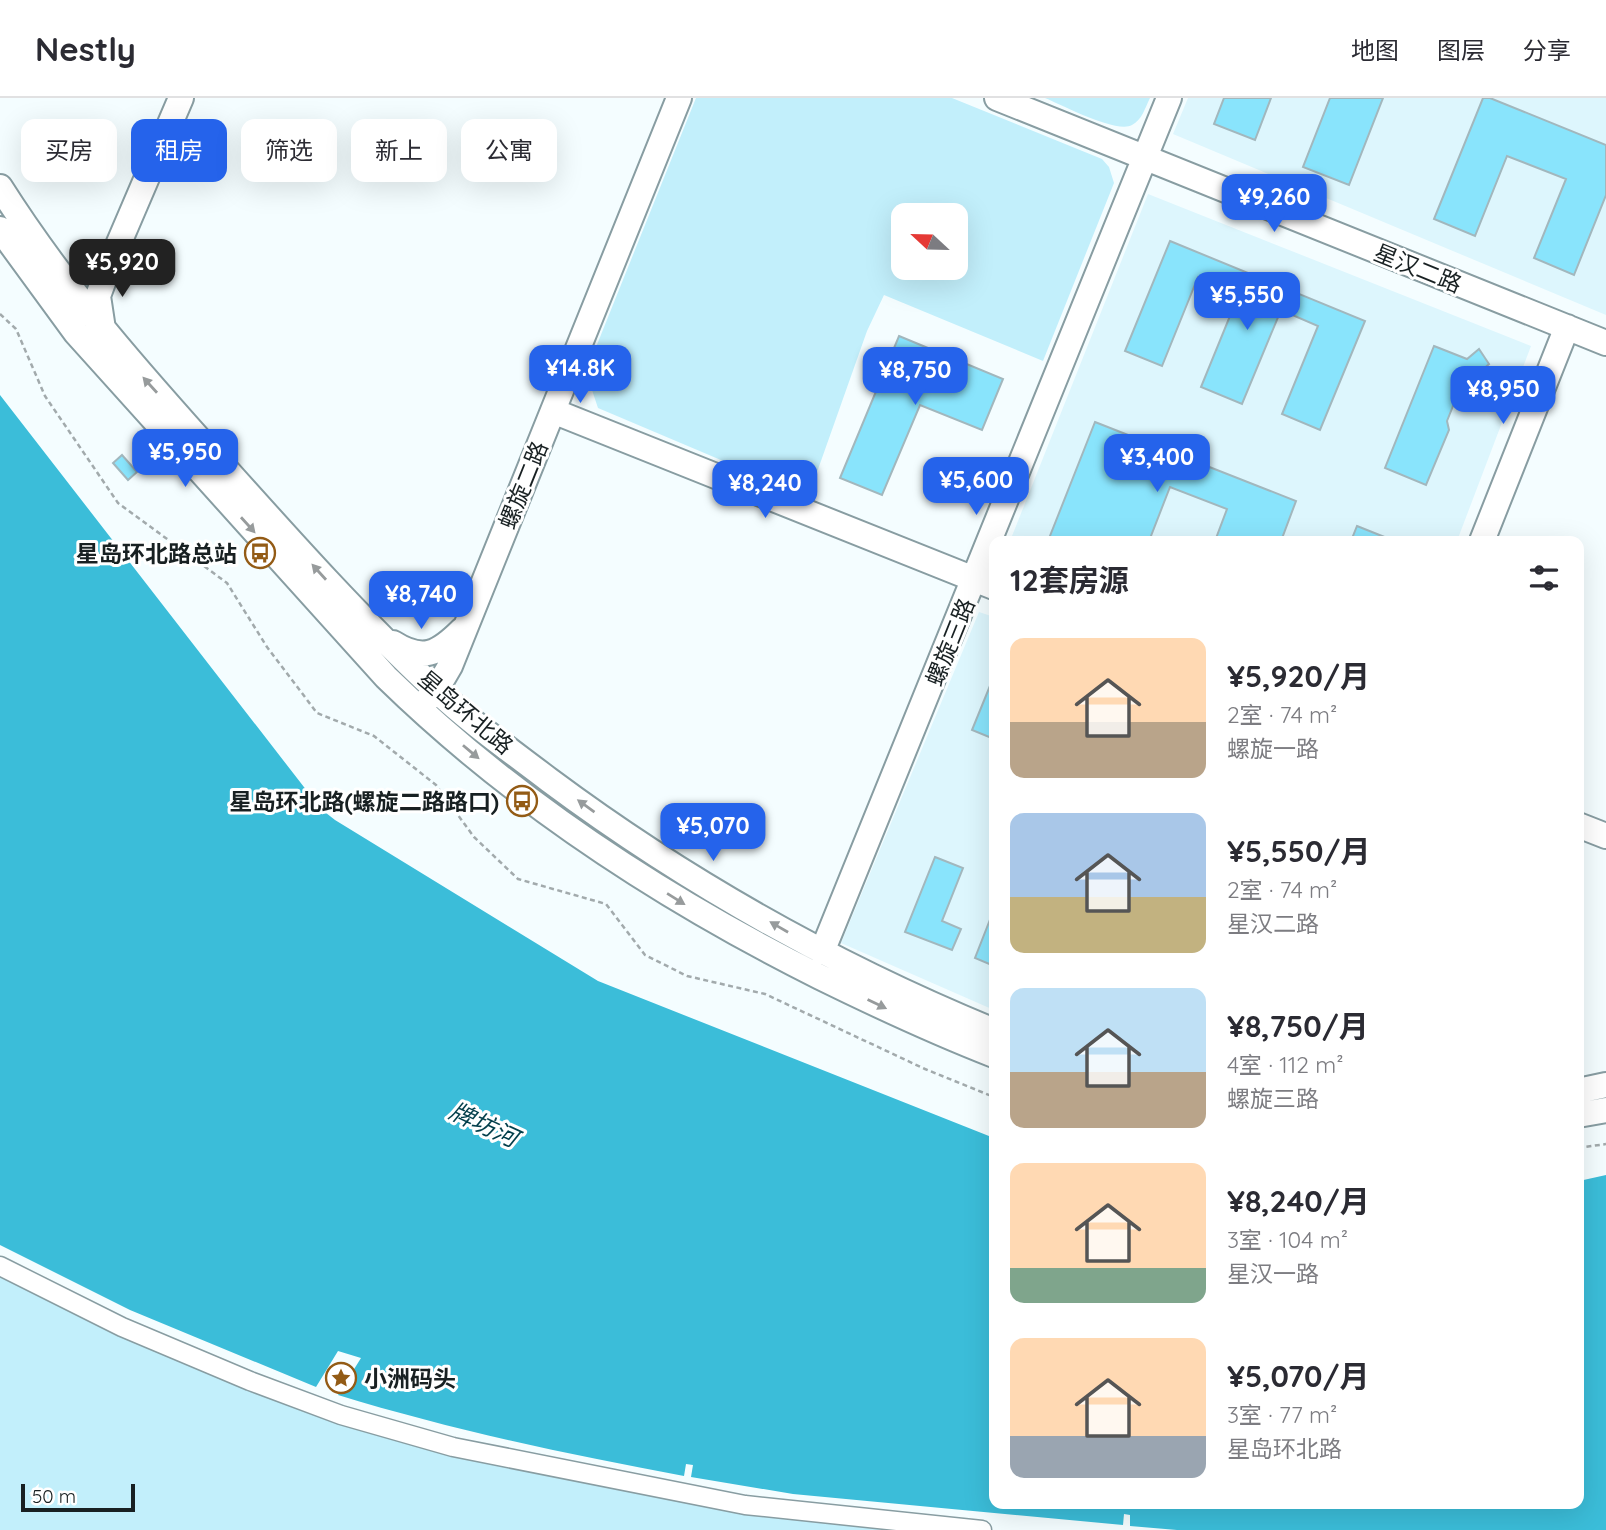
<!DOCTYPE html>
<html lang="zh">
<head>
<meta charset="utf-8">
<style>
	:root { --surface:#fff; --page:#f2f2f3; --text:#2b2b33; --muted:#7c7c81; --line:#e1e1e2; --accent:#2563eb }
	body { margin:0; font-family:Quicksand,"Noto Sans SC",sans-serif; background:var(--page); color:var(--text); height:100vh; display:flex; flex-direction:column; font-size:26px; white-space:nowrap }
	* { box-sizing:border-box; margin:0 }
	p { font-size:23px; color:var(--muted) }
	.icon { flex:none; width:38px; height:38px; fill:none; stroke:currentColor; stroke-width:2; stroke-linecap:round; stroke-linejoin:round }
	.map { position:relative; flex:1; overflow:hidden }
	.sheet { position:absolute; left:989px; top:438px; width:595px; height:973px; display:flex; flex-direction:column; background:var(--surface); border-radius:14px; box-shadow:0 7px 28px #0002 }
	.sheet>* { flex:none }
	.hud { position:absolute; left:21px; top:21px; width:665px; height:63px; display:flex; gap:14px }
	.needle { width:46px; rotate:292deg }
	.fabs { position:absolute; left:891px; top:105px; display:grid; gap:14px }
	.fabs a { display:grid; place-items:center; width:77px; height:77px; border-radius:14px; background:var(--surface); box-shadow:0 7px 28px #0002; font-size:35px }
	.scale { position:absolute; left:21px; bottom:18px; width:114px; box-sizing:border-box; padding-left:7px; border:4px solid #182022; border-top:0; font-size:19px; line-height:24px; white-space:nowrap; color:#182022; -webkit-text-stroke:5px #fff; paint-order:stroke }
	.price { position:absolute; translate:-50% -60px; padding:0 16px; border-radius:14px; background:var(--accent); color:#fff; font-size:23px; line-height:46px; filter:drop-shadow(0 2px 4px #0008) }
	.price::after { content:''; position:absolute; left:50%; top:42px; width:21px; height:16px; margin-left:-10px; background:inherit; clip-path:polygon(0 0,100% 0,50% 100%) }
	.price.current { background:#222; color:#fff }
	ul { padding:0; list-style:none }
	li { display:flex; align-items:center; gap:21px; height:175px; padding:0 21px }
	li span { display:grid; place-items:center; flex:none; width:196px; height:140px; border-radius:14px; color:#555 }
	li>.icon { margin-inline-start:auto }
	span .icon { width:84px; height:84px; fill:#fffc; stroke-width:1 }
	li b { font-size:30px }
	h2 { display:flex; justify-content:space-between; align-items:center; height:84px; padding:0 21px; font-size:30px }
	.pill { padding:0 24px; border-radius:14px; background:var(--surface); box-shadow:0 7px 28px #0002; font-size:24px; line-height:63px }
	.pill.current { background:var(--accent); color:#fff }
	header { display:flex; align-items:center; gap:42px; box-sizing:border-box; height:98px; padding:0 35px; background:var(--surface); border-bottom:2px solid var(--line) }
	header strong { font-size:33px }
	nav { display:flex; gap:38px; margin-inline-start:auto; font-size:24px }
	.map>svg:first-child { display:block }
	.built { fill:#ddf6fd }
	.green { fill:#c2effb; fill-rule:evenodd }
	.water { fill:#3bbdd9 }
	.building { fill:#89e4fc; stroke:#a2b7bd; stroke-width:2 }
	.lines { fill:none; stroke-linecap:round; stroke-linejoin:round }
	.street-casing { stroke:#889da2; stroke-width:21 }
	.secondary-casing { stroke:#889da2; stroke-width:28 }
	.path { stroke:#a2aaac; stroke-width:2.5; stroke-dasharray:5 3.5; stroke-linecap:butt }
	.street { stroke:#fff; stroke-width:18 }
	.secondary { stroke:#fff; stroke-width:24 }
	.oneway { fill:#979b9c }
	.labels { text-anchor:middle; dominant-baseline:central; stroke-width:6; stroke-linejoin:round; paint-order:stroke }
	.street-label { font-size:23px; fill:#182022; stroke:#fff }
	.poi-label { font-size:23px; font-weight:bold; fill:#182022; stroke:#fff; text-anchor:end }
	.water-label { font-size:24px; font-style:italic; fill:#033f4b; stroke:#fff }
</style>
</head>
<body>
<header>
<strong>Nestly</strong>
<nav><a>地图</a><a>图层</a><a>分享</a></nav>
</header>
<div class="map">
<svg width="1606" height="1432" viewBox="0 0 1606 1432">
	<rect width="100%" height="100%" fill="#f4fdff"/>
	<path class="built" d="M1188,0H1606V217L1173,36Z
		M1148,96L1531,248L1457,443H1010Z
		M979,514L994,519V912L841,845Z"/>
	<path class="green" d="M696,0H952L1102,61L1109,69L1114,85L1043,263L884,197L867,233L816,377L799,395L598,310L586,274ZM956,117V170H903V117Z
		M1045,0H1150C1145,10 1142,22 1132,27C1117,36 1062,7 1045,0Z
		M0,1174L321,1316L881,1428L883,1432H0Z"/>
	<path class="water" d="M0,297L321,711L335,722L598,883L994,1040V1405H1578L1579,1083L1606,1077V1432H1177L1130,1428V1417L1124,1416L1123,1427L793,1396L691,1379L693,1367L686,1366L684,1378C567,1356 452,1332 338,1297L361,1260L338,1253L316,1289L130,1212L0,1147Z"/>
	<path class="building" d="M1224,0H1271L1255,42L1214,26Z
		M1330,0H1383L1349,87L1303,69Z
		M1483,0H1490L1606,47V97L1574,177L1534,160L1566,81L1507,58L1475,138L1434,121Z
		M1170,143L1365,223L1320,332L1282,316L1318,228L1281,212L1242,306L1201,289L1239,196L1198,179L1162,268L1125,253Z
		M899,238L1003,281L982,332L920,307L882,397L840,380Z
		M1434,248L1467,261L1479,251L1489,266L1459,293L1447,323L1449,332L1426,387L1385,370Z
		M1095,324L1296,403L1281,443H1215L1227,411L1170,389L1149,443H1048Z
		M122,357L137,374L128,382L113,365Z
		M1357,428L1392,442V443H1351Z
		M994,578V641L972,632Z
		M935,759L963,770L942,823L961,831L952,852L905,834Z
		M993,814H994V868L975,860Z"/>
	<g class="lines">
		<g class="street-casing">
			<path id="street" d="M0,1168L122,1229L250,1283L341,1317L453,1349L745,1407L982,1432"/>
		</g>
		<g class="secondary-casing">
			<path id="secondary" d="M997,0L1606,245
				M0,89C66,193 142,278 224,369C292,445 360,521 435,591C470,624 511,653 549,682C686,784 836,868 994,933
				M0,131L76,235L386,579C513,703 662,800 820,879C877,907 935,934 994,957
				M103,231L98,198L109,168L181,0
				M553,313L994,489
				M1482,443L1567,229
				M393,545C423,564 438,556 462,532
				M426,603L436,592L450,568L679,0
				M1578,727L1606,738
				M822,854L1169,0
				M1578,993L1606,987
				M1578,1017L1606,1012"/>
		</g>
		<path class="path" d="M0,216L16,231L45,298L118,405L227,485L267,549L317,615L374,638L436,687L474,739L518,781L606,806L645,857L687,878L765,896L925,971L994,999
			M1578,1050L1606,1046"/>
		<use href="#street" class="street"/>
		<use href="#secondary" class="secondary"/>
	</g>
	<defs><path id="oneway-solid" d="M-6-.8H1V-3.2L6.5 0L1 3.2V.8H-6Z" transform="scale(1.75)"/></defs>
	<g class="oneway">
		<use href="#oneway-solid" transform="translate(150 287) rotate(-132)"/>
		<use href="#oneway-solid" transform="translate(248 427) rotate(48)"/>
		<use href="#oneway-solid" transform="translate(319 474) rotate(-132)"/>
		<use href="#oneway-solid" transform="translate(471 654) rotate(40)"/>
		<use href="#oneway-solid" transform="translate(586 708) rotate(-144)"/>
		<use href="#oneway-solid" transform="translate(676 801) rotate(32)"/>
		<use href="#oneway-solid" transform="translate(779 829) rotate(-150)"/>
		<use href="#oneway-solid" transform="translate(877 906) rotate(26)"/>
	</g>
	<defs>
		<g id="bus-ring" transform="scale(1.575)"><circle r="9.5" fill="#fff" stroke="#935b15" stroke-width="1.5"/><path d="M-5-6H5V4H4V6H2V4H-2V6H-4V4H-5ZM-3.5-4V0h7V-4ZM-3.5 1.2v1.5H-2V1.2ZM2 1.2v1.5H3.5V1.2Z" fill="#935b15"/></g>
		<g id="sight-ring" transform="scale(1.575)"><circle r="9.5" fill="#fff" stroke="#935b15" stroke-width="1.5"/><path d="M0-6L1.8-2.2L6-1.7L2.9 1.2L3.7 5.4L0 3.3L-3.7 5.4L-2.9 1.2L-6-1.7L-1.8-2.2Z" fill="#935b15"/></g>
	</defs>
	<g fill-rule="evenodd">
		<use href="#bus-ring" x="260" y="455"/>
		<use href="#bus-ring" x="522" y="703"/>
		<use href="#sight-ring" x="341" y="1280"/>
	</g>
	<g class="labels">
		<g class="street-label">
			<text transform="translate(1418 170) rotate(22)">星汉二路</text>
			<text transform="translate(523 387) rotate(-68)">螺旋二路</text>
			<text transform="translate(950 544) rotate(-68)">螺旋三路</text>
			<text transform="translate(466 614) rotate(40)">星岛环北路</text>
		</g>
		<g class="poi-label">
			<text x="237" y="455">星岛环北路总站</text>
			<text x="499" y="703">星岛环北路(螺旋二路路口)</text>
			<text x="364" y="1280" text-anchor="start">小洲码头</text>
		</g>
		<g class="water-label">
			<text transform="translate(484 1026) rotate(25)">牌坊河</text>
		</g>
	</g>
</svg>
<div class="fabs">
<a><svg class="needle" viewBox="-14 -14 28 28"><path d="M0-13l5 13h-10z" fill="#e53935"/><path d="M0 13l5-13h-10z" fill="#7c7c81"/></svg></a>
</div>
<div class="scale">50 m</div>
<b class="price" style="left:1274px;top:136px">¥9,260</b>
<b class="price current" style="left:122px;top:201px">¥5,920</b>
<b class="price" style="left:1247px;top:234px">¥5,550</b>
<b class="price" style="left:580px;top:307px">¥14.8K</b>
<b class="price" style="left:915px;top:309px">¥8,750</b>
<b class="price" style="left:1503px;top:328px">¥8,950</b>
<b class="price" style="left:185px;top:391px">¥5,950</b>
<b class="price" style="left:1157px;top:396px">¥3,400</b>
<b class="price" style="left:976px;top:419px">¥5,600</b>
<b class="price" style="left:765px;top:422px">¥8,240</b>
<b class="price" style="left:421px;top:533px">¥8,740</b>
<b class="price" style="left:713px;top:765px">¥5,070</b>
<div class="hud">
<a class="pill">买房</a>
<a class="pill current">租房</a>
<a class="pill">筛选</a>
<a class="pill">新上</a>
<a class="pill">公寓</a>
</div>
<section class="sheet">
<h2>12套房源<svg class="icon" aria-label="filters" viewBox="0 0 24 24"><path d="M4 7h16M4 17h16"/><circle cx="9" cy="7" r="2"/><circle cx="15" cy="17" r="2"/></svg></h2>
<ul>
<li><span style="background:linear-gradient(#ffd9b3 60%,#b9a48a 0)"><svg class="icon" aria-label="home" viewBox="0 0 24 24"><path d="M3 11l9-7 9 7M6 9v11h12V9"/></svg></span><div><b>¥5,920/月</b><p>2室 · 74 m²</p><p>螺旋一路</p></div></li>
<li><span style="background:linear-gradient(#a9c7e8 60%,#c2b280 0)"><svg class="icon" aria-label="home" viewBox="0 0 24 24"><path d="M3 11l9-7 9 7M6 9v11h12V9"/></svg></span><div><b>¥5,550/月</b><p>2室 · 74 m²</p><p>星汉二路</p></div></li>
<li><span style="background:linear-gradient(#bfe0f5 60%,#b9a48a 0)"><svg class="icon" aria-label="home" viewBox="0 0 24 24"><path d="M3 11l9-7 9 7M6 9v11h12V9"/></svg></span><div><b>¥8,750/月</b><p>4室 · 112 m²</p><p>螺旋三路</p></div></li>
<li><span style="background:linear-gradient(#ffd9b3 75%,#7fa58c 0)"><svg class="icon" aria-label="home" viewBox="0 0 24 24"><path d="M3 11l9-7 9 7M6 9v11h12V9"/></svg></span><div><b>¥8,240/月</b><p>3室 · 104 m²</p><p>星汉一路</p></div></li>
<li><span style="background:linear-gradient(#ffd9b3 70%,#9aa5b1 0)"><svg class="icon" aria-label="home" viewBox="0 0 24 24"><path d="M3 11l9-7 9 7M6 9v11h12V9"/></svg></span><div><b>¥5,070/月</b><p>3室 · 77 m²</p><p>星岛环北路</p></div></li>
</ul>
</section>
</div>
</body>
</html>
